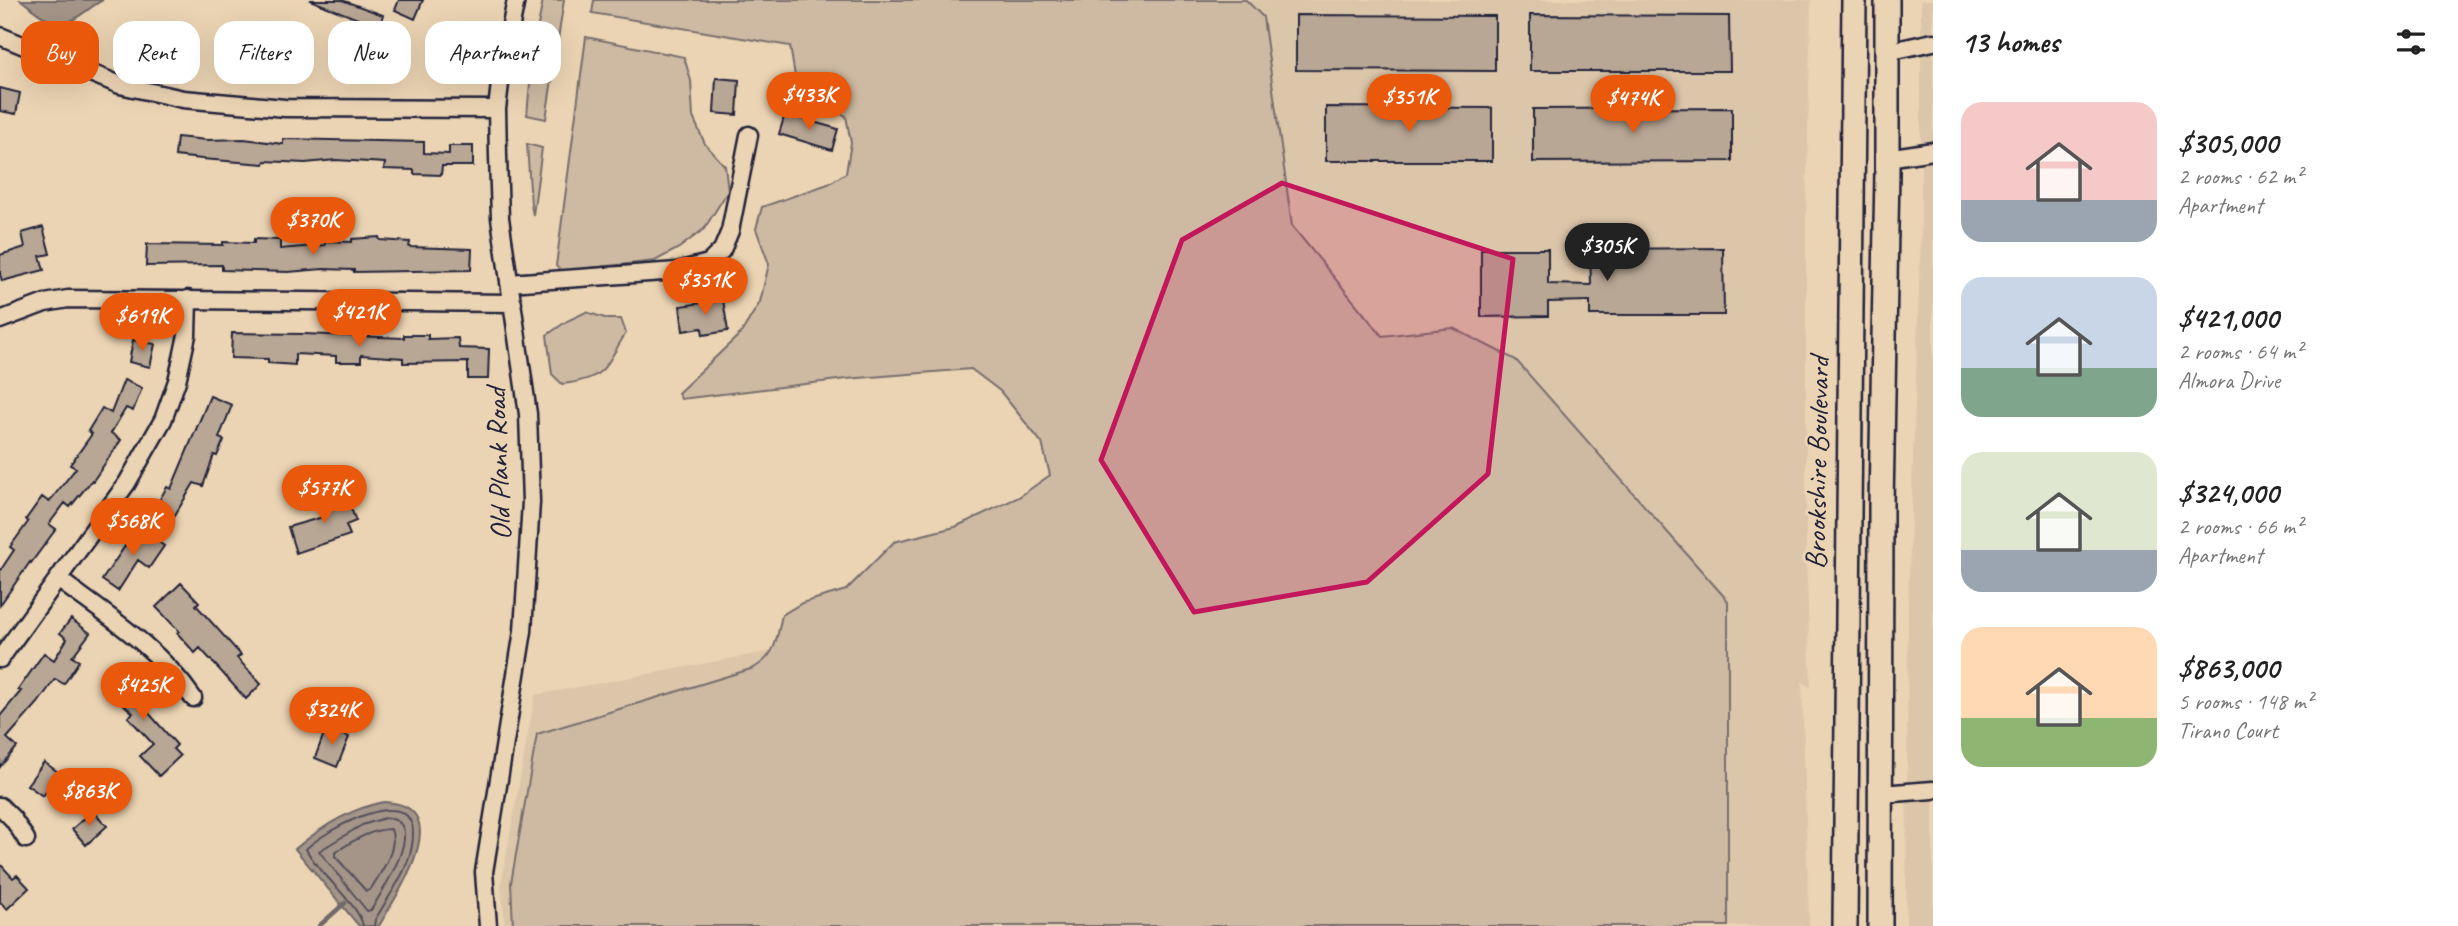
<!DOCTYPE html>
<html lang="en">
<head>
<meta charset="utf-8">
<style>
	:root { --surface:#fff; --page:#f2f2f2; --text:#222; --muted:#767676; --accent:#ea580c }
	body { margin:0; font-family:Caveat,sans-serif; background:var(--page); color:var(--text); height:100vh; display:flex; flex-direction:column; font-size:26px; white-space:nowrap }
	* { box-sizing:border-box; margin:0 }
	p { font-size:23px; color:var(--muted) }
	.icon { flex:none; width:38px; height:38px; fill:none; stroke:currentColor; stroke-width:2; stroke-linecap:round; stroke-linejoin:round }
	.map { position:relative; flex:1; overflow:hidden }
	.side { display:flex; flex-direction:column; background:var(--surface); width:525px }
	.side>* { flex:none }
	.banner { position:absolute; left:21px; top:21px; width:665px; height:63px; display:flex; gap:14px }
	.price { position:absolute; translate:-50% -60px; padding:0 16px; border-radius:24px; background:var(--accent); color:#fff; font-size:23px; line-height:46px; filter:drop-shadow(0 2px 4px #0008) }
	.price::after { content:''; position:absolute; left:50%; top:42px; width:21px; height:16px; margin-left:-10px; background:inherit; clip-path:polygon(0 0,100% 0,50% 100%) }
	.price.on { background:#222; color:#fff }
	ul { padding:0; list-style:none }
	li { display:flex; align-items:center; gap:21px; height:175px; padding:0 28px }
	li span { display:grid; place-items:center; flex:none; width:196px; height:140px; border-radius:21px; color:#555 }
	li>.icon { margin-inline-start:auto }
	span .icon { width:84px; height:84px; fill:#fffc; stroke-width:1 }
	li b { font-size:30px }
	h2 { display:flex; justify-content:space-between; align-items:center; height:84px; padding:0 28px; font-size:30px }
	.chip { padding:0 24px; border-radius:21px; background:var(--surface); box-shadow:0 7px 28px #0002; font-size:24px; line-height:63px }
	.chip.on { background:var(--accent); color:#fff }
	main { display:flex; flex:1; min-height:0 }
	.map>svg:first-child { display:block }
	.built { fill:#dcc6aa }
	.green { fill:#cebaa2; stroke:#786e6e; stroke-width:2 }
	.water { fill:#a49588; stroke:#706769; stroke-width:2 }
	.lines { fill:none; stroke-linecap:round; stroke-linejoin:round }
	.shore { stroke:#56505a; stroke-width:2 }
	.stream { stroke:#706769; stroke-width:4.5 }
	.building { fill:#b9a795; stroke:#22223b; stroke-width:2 }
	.minor-casing { stroke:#22223b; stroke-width:21 }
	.highway-casing { stroke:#22223b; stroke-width:28 }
	.minor { stroke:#ebd4b3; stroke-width:16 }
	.highway { stroke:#ebd4b3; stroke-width:23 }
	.marked { fill:#c2185b; fill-opacity:0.2; stroke:#c2185b; stroke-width:5; stroke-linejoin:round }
	.labels { text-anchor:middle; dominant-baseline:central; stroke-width:6; stroke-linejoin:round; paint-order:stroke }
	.street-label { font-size:30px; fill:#22223b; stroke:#ebd4b3 }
</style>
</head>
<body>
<main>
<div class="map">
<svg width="1933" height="926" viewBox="0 0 1933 926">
	<rect width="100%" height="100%" fill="#ebd4b3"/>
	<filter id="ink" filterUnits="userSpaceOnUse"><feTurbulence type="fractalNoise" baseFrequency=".0143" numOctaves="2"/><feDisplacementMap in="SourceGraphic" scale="14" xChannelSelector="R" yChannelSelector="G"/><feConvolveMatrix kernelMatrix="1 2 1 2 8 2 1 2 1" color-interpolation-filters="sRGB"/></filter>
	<g filter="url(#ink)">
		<path class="built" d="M1193,0H1811L1806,221V557L1811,688L1802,682L1809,926H505L501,885L535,695L1631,491L1516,360L1453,328L1382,336L1292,226Z
			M1921,0H1933V926H1906L1908,605L1921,231Z"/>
		<path class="green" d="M543,0H564L546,119L527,115L533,51Z
			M594,0H1246L1263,17L1292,226L1382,336L1453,328L1516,360L1728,601V926H513L511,883L537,734L754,668C777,654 776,640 782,615L802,603L846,590L894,542L955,527L1019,497L1050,475L1042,443L1000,391L971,369L846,379L681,399L678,393L741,333L760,302L769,264L756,229L762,207L828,184L846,173L851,143L846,116L798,94L790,46L592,13Z
			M586,37L684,57L691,81L693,117L705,144L725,166L728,191L704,229L679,248L655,261L561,271L556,266Z
			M527,144L542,148L533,215L531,205Z
			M586,312L608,319H621L626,333C604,367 607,379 562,384L552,374L547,335L567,321Z"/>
		<path class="water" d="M21,0H103C94,4 77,19 70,21C50,28 35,10 21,0Z
			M384,802C459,805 396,896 379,926H359L295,849C320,828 351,808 384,802Z"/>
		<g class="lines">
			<path class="shore" d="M385,818C431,819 381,893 371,910L367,911L319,851L362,825Z
				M391,829C399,849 380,874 370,890L366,891L335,856V853C350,842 372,829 391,829Z
				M363,926C360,905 316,871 306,849C323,832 410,781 413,832C414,865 390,893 375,920L374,926"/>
			<path class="stream" d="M319,926L345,903"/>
		</g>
		<path class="building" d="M310,0H342L383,15L377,34L355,27L358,19Z
			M399,0H423L415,19L395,10Z
			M1296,15L1495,16V71L1296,70Z
			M1530,15L1729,16L1730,71H1530Z
			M716,78L739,80L737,115L714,113Z
			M0,88L20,93L16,114L0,111Z
			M1326,107L1492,108V161H1326Z
			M1732,108V161L1533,162V109Z
			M785,114L838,129L832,150L779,134Z
			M177,137L207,140L244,139L283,144V139L424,142V153L449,154V146H473V166H442L441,175L414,174V170L384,169L385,163L336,160L305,163L265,161L264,164L202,159L175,156Z
			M43,227L50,254L40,256L44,270L2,281L0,274V255L25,247L22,233Z
			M379,237L380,240L410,242L409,247L472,249L471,270L354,272V270L323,269L288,272L222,270V265L146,266L147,244L223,245V242L254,243V239L280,240V249L325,245V241L352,242V239Z
			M1723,248L1724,315H1590V301L1548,302V316L1481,317V249H1548V284L1591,285L1590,249Z
			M723,300L728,331L703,335L702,328L683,331L680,306Z
			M232,333L304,334L404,338V335H428V339L458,338L459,348L489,349L488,379H468V362L403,363V358L361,355V362H336V356L295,354V365L268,363V359L231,358Z
			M133,340L155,344L150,367L129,362Z
			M124,380L142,388L133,411L126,408L111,433L121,440L93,481L92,480L70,507L65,503L49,524L56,529L31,563L30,562L0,605V571L14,550L10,547L28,522L26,519L42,497L49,502L76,468L70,465L92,434L88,431L102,408L111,413Z
			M210,396L232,405L219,438L224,440L217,456L214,455L203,486L194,483L172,520L154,509L167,487L171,489Z
			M344,491L356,521L346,525L350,535L296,553L288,527L323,517L321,511L330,508L326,498Z
			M138,527L164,546L149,568L138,560L118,591L102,580Z
			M181,583L199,602L196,605L241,655L237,658L261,684L246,699L200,648L195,653L177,633L179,631L156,607Z
			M71,619L90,633L72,657L79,661L64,684L55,679L38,703L7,738L17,747L0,767V716L21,691L18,690L44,653L54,660L67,639L60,633Z
			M125,662L135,671L128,679L137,688L132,694L177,745L173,749L180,756L159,776L140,756L153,744L128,717L133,713L103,686Z
			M326,728L349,737L337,767L315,758Z
			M44,762L69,780L78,770L99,787L86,803L72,792L64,801L48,789L43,796L27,785Z
			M93,811L107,826L86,845L72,829Z
			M0,864L13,878L17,875L29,888L7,909L0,902Z"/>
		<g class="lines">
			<g class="minor-casing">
				<path id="minor" d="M0,36L120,85L183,99L285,108L497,109
					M1887,52L1933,42
					M1887,158L1933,151
					M509,283L677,271L709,263L722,250L730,231L749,135
					M0,320L45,303L68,299L513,303
					M58,579C106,615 158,647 193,698
					M0,659L127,483L163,420L177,381L187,335L188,299
					M1881,794L1933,790
					M0,806L13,819L26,839
					M488,926L484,872L523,631L531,502L528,414L500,218L498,156L497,109L501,75L516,0"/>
			</g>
			<g class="highway-casing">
				<path id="highway" d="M1845,926L1854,0
					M1880,926L1881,505L1887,171V0"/>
			</g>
			<use href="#minor" class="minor"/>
			<use href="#highway" class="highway"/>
		</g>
	</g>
	<path class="marked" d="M1282,183L1513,259L1488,474L1367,582L1194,612L1101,460L1182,240Z"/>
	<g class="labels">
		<g class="street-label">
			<text transform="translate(1817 463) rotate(-89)">Brookshire Boulevard</text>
			<text transform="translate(498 464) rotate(-92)">Old Plank Road</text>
		</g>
	</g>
</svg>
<b class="price" style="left:809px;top:132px">$433K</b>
<b class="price" style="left:1409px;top:134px">$351K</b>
<b class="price" style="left:1633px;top:135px">$474K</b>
<b class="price" style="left:313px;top:257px">$370K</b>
<b class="price on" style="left:1607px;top:283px">$305K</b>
<b class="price" style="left:705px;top:317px">$351K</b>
<b class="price" style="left:359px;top:349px">$421K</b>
<b class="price" style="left:142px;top:353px">$619K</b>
<b class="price" style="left:324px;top:525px">$577K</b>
<b class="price" style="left:133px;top:558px">$568K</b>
<b class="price" style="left:143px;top:722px">$425K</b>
<b class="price" style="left:332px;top:747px">$324K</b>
<b class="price" style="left:89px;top:828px">$863K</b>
<div class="banner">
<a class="chip on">Buy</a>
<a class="chip">Rent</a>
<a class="chip">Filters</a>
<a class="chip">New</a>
<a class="chip">Apartment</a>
</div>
</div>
<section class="side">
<h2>13 homes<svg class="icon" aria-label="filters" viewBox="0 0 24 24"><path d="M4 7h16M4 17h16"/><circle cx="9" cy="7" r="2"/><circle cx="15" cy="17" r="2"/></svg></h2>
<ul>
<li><span style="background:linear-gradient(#f6c9c9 70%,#9aa5b1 0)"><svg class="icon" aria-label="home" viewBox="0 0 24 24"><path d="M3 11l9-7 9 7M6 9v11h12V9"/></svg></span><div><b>$305,000</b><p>2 rooms · 62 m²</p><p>Apartment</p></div></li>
<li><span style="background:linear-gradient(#c9d6e8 65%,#7fa58c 0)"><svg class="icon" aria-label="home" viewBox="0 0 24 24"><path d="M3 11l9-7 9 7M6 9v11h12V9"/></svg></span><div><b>$421,000</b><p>2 rooms · 64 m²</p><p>Almora Drive</p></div></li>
<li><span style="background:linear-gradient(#dfe7d0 70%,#9aa5b1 0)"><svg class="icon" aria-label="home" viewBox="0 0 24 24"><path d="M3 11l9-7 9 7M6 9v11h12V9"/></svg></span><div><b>$324,000</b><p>2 rooms · 66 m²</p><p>Apartment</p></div></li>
<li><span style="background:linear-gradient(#ffd9b3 65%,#8fb573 0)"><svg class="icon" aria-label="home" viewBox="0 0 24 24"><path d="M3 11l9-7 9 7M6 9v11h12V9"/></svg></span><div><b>$863,000</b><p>5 rooms · 148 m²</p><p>Tirano Court</p></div></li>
</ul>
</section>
</main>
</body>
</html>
